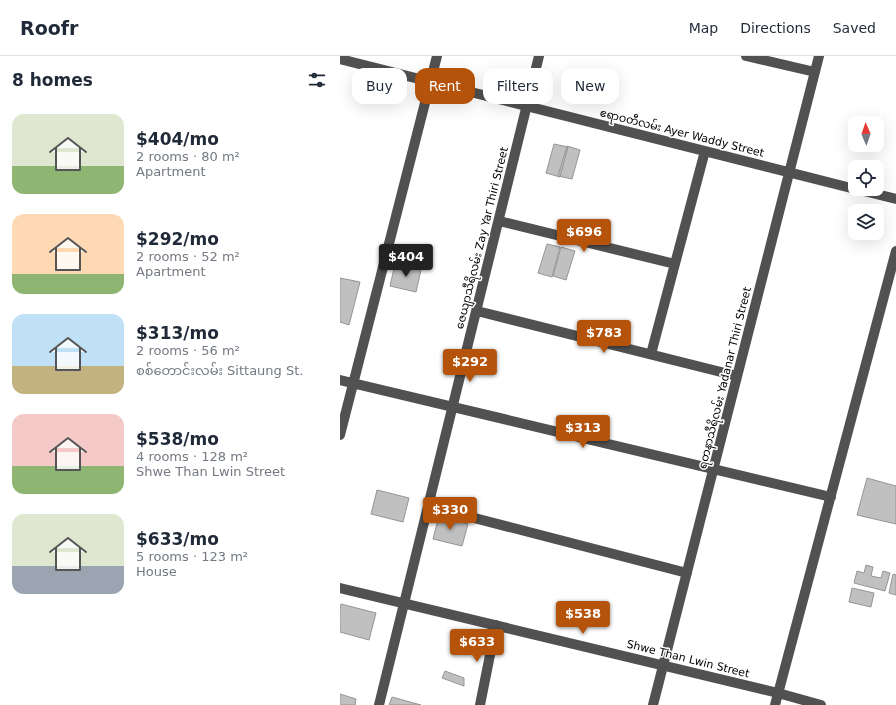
<!DOCTYPE html>
<html lang="en">
<head>
<meta charset="utf-8">
<style>
	:root { --surface:#fff; --page:#f2f2f3; --text:#1f2937; --muted:#747a83; --line:#e0e1e3; --accent:#b45309 }
	body { margin:0; font-family:"DejaVu Sans","Noto Sans Myanmar",sans-serif; background:var(--page); color:var(--text); height:100vh; display:flex; flex-direction:column; font-size:15px; white-space:nowrap }
	* { box-sizing:border-box; margin:0 }
	p { font-size:13px; color:var(--muted) }
	.icon { flex:none; width:22px; height:22px; fill:none; stroke:currentColor; stroke-width:2; stroke-linecap:round; stroke-linejoin:round }
	.map { position:relative; flex:1; overflow:hidden }
	.sheet { display:flex; flex-direction:column; background:var(--surface); width:340px }
	.sheet>* { flex:none }
	.banner { position:absolute; left:12px; top:12px; width:380px; height:36px; display:flex; gap:8px }
	.needle { width:26px; rotate:358deg }
	.fabs { position:absolute; left:508px; top:60px; display:grid; gap:8px }
	.fabs a { display:grid; place-items:center; width:36px; height:36px; border-radius:8px; background:var(--surface); box-shadow:0 4px 16px #0002; font-size:20px }
	.price { position:absolute; translate:-50% -34px; padding:0 9px; border-radius:4px; background:var(--accent); color:#fff; font-size:13px; line-height:26px; filter:drop-shadow(0 1px 2px #0008) }
	.price::after { content:''; position:absolute; left:50%; top:24px; width:12px; height:9px; margin-left:-6px; background:inherit; clip-path:polygon(0 0,100% 0,50% 100%) }
	.price.selected { background:#222; color:#fff }
	ul { padding:0; list-style:none }
	li { display:flex; align-items:center; gap:12px; height:100px; padding:0 12px }
	li span { display:grid; place-items:center; flex:none; width:112px; height:80px; border-radius:12px; color:#555 }
	li>.icon { margin-inline-start:auto }
	span .icon { width:48px; height:48px; fill:#fffc; stroke-width:1 }
	li b { font-size:17px }
	h2 { display:flex; justify-content:space-between; align-items:center; height:48px; padding:0 12px; font-size:17px }
	.chip { padding:0 14px; border-radius:12px; background:var(--surface); box-shadow:0 4px 16px #0002; font-size:14px; line-height:36px }
	.chip.selected { background:var(--accent); color:#fff }
	header { display:flex; align-items:center; gap:24px; box-sizing:border-box; height:56px; padding:0 20px; background:var(--surface); border-bottom:1px solid var(--line) }
	header strong { font-size:19px }
	nav { display:flex; gap:22px; margin-inline-start:auto; font-size:14px }
	main { display:flex; flex:1; min-height:0 }
	.map>svg:first-child { display:block }
	.building { fill:#c0c0c0; stroke:#959595 }
	.lines { fill:none; stroke-linecap:round; stroke-linejoin:round }
	.minor { stroke:#515151; stroke-width:10 }
	.labels { text-anchor:middle; dominant-baseline:central; stroke-width:3; stroke-linejoin:round; paint-order:stroke }
	.street-label { font-size:11px; fill:#000; stroke:#fff }
</style>
</head>
<body>
<header>
<strong>Roofr</strong>
<nav><a>Map</a><a>Directions</a><a>Saved</a></nav>
</header>
<main>
<section class="sheet">
<h2>8 homes<svg class="icon" aria-label="filters" viewBox="0 0 24 24"><path d="M4 7h16M4 17h16"/><circle cx="9" cy="7" r="2"/><circle cx="15" cy="17" r="2"/></svg></h2>
<ul>
<li><span style="background:linear-gradient(#dfe7d0 65%,#8fb573 0)"><svg class="icon" aria-label="home" viewBox="0 0 24 24"><path d="M3 11l9-7 9 7M6 9v11h12V9"/></svg></span><div><b>$404/mo</b><p>2 rooms · 80 m²</p><p>Apartment</p></div></li>
<li><span style="background:linear-gradient(#ffd9b3 75%,#8fb573 0)"><svg class="icon" aria-label="home" viewBox="0 0 24 24"><path d="M3 11l9-7 9 7M6 9v11h12V9"/></svg></span><div><b>$292/mo</b><p>2 rooms · 52 m²</p><p>Apartment</p></div></li>
<li><span style="background:linear-gradient(#bfe0f5 65%,#c2b280 0)"><svg class="icon" aria-label="home" viewBox="0 0 24 24"><path d="M3 11l9-7 9 7M6 9v11h12V9"/></svg></span><div><b>$313/mo</b><p>2 rooms · 56 m²</p><p>စစ်တောင်းလမ်း Sittaung St.</p></div></li>
<li><span style="background:linear-gradient(#f6c9c9 65%,#8fb573 0)"><svg class="icon" aria-label="home" viewBox="0 0 24 24"><path d="M3 11l9-7 9 7M6 9v11h12V9"/></svg></span><div><b>$538/mo</b><p>4 rooms · 128 m²</p><p>Shwe Than Lwin Street</p></div></li>
<li><span style="background:linear-gradient(#dfe7d0 65%,#9aa5b1 0)"><svg class="icon" aria-label="home" viewBox="0 0 24 24"><path d="M3 11l9-7 9 7M6 9v11h12V9"/></svg></span><div><b>$633/mo</b><p>5 rooms · 123 m²</p><p>House</p></div></li>
</ul>
</section>
<div class="map">
<svg width="556" height="649" viewBox="0 0 556 649">
	<rect width="100%" height="100%" fill="#fff"/>
	<path class="building" d="M214,88L228,91L220,121L206,117Z
		M227,90L240,94L232,123L218,120Z
		M207,188L220,191L212,221L198,217Z
		M221,191L235,195L226,224L213,220Z
		M55,208L81,214L76,236L50,230Z
		M0,222L20,226L9,269L0,266Z
		M527,422L556,430V468L517,459Z
		M37,434L69,442L63,466L31,458Z
		M99,460L128,468L122,490L93,483Z
		M526,509L533,511L531,520L541,522L543,515L550,517L545,535L514,527L517,515L524,517Z
		M553,518L556,519V539L549,537Z
		M512,532L534,537L531,551L509,546Z
		M1,548L36,557L29,584L0,576V553Z
		M105,615L124,622V630L102,622Z
		M0,638L16,643L15,649H0Z
		M52,641L81,649H49Z"/>
	<g class="lines">
		<path class="minor" d="M406,0L475,16
			M0,3L515,133
			M516,133L556,143
			M159,165L335,208
			M137,255L397,320
			M311,298L365,95
			M0,324L491,441
			M0,379L97,0
			M88,450L347,517
			M0,532L438,637L481,649
			M39,649L199,0
			M140,649L156,569
			M313,649L479,0
			M435,649L556,195"/>
	</g>
	<g class="labels">
		<g class="street-label">
			<text transform="translate(342 77) rotate(14)">ဧရာဝတီလမ်း Ayer Waddy Street</text>
			<text transform="translate(142 182) rotate(-76)">ဇေယျာသီရိလမ်း Zay Yar Thiri Street</text>
			<text transform="translate(385 322) rotate(-76)">ရတနာသီရိလမ်း Yadanar Thiri Street</text>
			<text transform="translate(348 603) rotate(14)">Shwe Than Lwin Street</text>
		</g>
	</g>
</svg>
<div class="fabs">
<a><svg class="needle" viewBox="-14 -14 28 28"><path d="M0-13l5 13h-10z" fill="#e53935"/><path d="M0 13l5-13h-10z" fill="#747a83"/></svg></a>
<a><svg class="icon" aria-label="locate" viewBox="0 0 24 24"><circle cx="12" cy="12" r="6"/><path d="M12 2v4M12 18v4M2 12h4M18 12h4"/></svg></a>
<a><svg class="icon" aria-label="layers" viewBox="0 0 24 24"><path d="M12 4l9 5-9 5-9-5zM3 14l9 5 9-5"/></svg></a>
</div>
<b class="price" style="left:244px;top:197px">$696</b>
<b class="price selected" style="left:66px;top:222px">$404</b>
<b class="price" style="left:264px;top:298px">$783</b>
<b class="price" style="left:130px;top:327px">$292</b>
<b class="price" style="left:243px;top:393px">$313</b>
<b class="price" style="left:110px;top:475px">$330</b>
<b class="price" style="left:243px;top:579px">$538</b>
<b class="price" style="left:137px;top:607px">$633</b>
<div class="banner">
<a class="chip">Buy</a>
<a class="chip selected">Rent</a>
<a class="chip">Filters</a>
<a class="chip">New</a>
</div>
</div>
</main>
</body>
</html>
